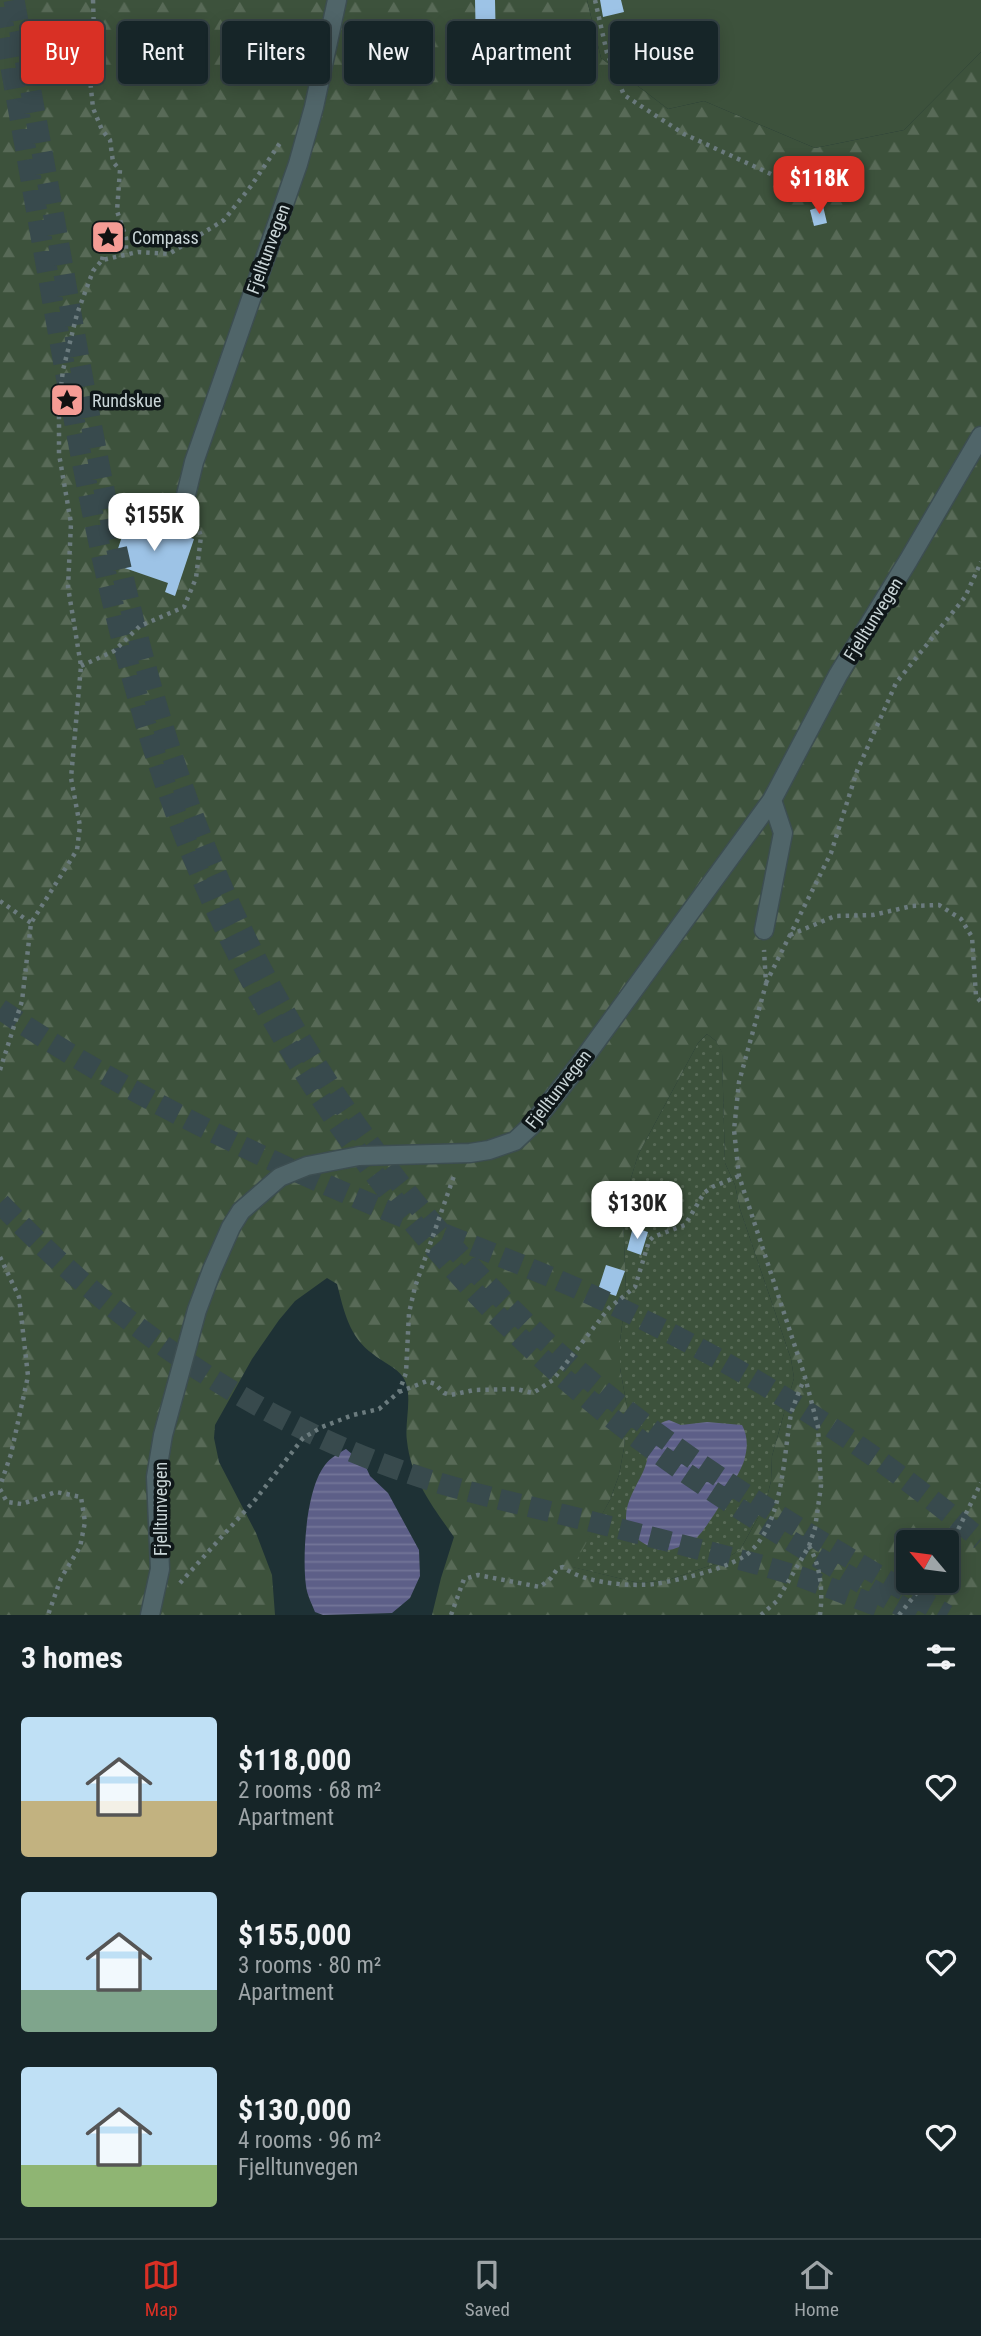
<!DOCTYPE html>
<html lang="en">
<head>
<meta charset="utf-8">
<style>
	:root { --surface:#162528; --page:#233134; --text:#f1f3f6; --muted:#9ea5a8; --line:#354245; --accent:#d93025 }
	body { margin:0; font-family:"Roboto Condensed",sans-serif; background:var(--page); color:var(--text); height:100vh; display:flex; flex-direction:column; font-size:26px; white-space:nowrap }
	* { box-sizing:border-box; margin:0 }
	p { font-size:23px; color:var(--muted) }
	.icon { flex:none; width:38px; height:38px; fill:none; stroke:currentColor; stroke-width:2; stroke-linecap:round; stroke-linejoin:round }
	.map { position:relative; height:1615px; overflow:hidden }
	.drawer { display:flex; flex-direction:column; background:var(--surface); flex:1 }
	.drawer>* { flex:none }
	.top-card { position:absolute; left:21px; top:21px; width:940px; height:63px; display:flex; gap:14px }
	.needle { width:46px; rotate:299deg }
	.buttons { position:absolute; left:896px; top:1530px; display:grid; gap:14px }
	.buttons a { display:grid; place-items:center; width:63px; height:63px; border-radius:7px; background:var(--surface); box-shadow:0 4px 18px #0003,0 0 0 2px var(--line); font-size:35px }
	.price { position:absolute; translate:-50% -60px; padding:0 16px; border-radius:14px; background:#fff; color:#222; font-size:23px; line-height:46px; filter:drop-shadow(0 2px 4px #0008) }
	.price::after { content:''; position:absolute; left:50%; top:42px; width:21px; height:16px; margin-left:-10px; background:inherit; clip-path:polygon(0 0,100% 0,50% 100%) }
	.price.active { background:var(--accent); color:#fff }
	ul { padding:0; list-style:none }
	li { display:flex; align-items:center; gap:21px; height:175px; padding:0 21px }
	li span { display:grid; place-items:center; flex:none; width:196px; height:140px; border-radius:7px; color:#555 }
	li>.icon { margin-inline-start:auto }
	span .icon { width:84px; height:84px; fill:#fffc; stroke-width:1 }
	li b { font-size:30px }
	h2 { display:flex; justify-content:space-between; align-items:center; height:84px; padding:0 21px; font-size:30px }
	.chip { padding:0 24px; border-radius:7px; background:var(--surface); box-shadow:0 4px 18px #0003,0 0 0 2px var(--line); font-size:24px; line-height:63px }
	.chip.active { background:var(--accent); color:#fff }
	.dock { display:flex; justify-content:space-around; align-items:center; height:98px; border-top:2px solid var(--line); background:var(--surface); font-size:19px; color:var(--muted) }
	.dock a { display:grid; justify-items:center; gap:4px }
	.dock .active { color:var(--accent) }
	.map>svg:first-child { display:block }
	.grass { fill:url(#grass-dots) }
	.forest { fill:url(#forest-firs); fill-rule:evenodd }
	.pitch { fill:#3d523c }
	.water { fill:url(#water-rules) }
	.building { fill:#9dc3e6 }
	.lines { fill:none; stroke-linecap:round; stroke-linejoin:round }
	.highway-tunnel { stroke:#384a4d; stroke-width:21; stroke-dasharray:21 10; stroke-linecap:butt }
	.minor-casing { stroke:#3d4e51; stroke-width:21 }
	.path { stroke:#6b7b7e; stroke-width:4.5; stroke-dasharray:3.5 5; stroke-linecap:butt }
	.minor { stroke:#506569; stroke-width:18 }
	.labels { text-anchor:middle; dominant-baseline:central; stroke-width:7; stroke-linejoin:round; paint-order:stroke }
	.poi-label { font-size:18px; fill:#cad6d8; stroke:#0f1719; text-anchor:start }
	.street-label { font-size:18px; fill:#cad6d8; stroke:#0f1719 }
</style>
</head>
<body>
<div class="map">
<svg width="981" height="1615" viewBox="0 0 981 1615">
	<defs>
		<pattern id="grass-dots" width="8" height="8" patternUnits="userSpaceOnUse" patternTransform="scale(1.75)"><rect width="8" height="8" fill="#3d523c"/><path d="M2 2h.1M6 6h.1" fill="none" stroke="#586a57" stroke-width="1.8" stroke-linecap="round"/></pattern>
		<pattern id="forest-firs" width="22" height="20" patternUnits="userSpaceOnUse" patternTransform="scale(1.75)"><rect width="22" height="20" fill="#3d523c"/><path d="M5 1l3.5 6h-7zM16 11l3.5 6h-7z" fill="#586a57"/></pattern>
		<pattern id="water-rules" width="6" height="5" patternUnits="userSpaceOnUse" patternTransform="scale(1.75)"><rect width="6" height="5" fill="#5d5f88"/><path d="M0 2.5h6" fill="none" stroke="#737598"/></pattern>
	</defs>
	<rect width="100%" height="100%" fill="#1e3135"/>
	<path class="grass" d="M707,1034L716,1041L722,1052L725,1163L735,1185L740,1209L791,1359L794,1378L772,1456L771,1481L765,1505L740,1550L718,1563L668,1580L639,1583L572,1567L610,1500L619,1475L624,1448L627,1407L620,1368V1342L626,1291L623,1216L631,1178L638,1155L698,1043Z"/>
	<path class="forest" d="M0,0H587L601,58L668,109L704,101L815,148L904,130L981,52V1615H432L441,1578L454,1537C433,1507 411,1479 407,1441C404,1422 414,1394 403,1377C397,1368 381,1361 373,1354C349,1337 344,1311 337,1284L327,1278L295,1301L279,1320L252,1359L215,1425L214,1438L219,1462L256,1533L272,1575L275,1615H0ZM707,1034L716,1041L722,1053L725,1163L735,1185L740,1209L791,1359L794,1378L772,1456L771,1481L765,1505L740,1550L718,1563L668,1580L639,1583L573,1567L610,1500L619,1475L624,1448L627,1407L620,1368V1342L626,1291L623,1216L631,1178L638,1155L698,1043ZM908,1542H947V1580H908Z"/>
	<path class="pitch" d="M587,0H981V52L904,130L815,148L704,101L668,109L601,58Z"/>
	<path class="water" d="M669,1420L681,1425L707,1422L742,1425C748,1436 748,1448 744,1461C740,1474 706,1531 696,1538C687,1544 672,1552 661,1550C645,1547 625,1534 626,1516C626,1501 637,1485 643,1472C654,1450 642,1427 669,1420Z
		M346,1449L365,1465L370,1476L388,1493L419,1550L420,1576L410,1598L392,1613L323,1615L315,1612C312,1604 307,1595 306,1586C302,1556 306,1489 325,1465C330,1458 339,1453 346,1449Z"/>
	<path class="building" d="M475,0H495L496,46L476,47Z
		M600,0H621L624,12L603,17Z
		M823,206L827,223L814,226L810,210Z
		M128,518L194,539L175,596L165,592L168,583L113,564Z
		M633,1227L648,1232L641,1255L627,1250Z
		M606,1265L625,1271L616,1296L598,1290Z"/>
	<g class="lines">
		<path class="highway-tunnel" d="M14,0C32,97 50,194 67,291C99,472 132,654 197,826C279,1041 417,1235 593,1383C702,1474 824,1544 947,1615
			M0,7C21,122 41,237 62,353C91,515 124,681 184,835C270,1052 405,1243 582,1394C685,1481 801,1548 916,1615
			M0,1009C127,1095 263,1160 405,1218
			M0,1203C114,1323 251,1419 408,1473C463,1492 520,1504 577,1518C637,1533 697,1549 757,1564L801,1577L883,1608
			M444,1234C512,1261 579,1287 644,1320C764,1379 879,1453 981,1540"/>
		<g class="minor-casing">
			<path id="minor" d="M186,495L194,462L298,164L314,107L337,0
				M764,930L783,833L772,800
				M150,1615L160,1569L156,1477L163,1435L197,1310L212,1270L231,1227L241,1211L280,1177L307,1166L359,1156L470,1153L489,1150L515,1141L531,1126L579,1065L772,800L838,675L908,561L981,436"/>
		</g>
		<path class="path" d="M93,0L94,31L88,60L93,108L102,130L110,140L113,162L120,170L117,211L126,238V254
			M595,0L607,53L624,95L684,134L810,192
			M102,260L105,245
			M81,666L114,651L140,626L184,607L196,578L201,536L192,512
			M0,901L31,923
			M790,935L835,916L873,915L912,906L939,905L961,919L972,937L976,996L981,1002
			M766,983L831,853L857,771L896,683L965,597L981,562
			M0,1070L22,1001L31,923L77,850L80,826L71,778L81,666L68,587L71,523L59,454V404L63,370L77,314L93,271L102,260L138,252L169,254L224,220L251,186L280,143
			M0,1257L19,1297L28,1376L11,1454L0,1486
			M399,1392L427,1381L435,1384L444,1393L451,1395L474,1390L516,1389L533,1393L553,1380L609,1308L635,1287L649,1241L653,1237L685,1225L704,1193L712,1187L739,1176
			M0,1489L7,1502L22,1504L56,1492L81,1497L85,1522L80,1547L61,1578L48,1615
			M809,1546C821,1567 823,1592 820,1615
			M947,1552L981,1483
			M180,1583L255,1500L303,1438L322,1427L353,1415L379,1409L399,1392L406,1373L409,1313L415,1287L455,1173
			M451,1615L464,1579L478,1575L540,1587L551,1578L558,1568L563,1567C583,1583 630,1587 655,1584C679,1580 733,1568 751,1551C784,1518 783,1457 791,1414C794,1403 800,1390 804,1379
			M761,1615L777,1601L809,1546L815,1528L821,1486L818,1427L805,1377L739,1176L734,1130L739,1082L766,984L764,950
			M899,1615L927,1580"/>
		<use href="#minor" class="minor"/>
	</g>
	<defs>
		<g id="sight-square" transform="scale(1.75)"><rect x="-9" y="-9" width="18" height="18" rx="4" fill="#f59c95" stroke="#0f1719"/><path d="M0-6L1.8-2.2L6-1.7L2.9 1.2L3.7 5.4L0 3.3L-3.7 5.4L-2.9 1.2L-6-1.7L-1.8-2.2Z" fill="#111"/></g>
	</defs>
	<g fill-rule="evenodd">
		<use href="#sight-square" x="108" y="237"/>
		<use href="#sight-square" x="67" y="400"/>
	</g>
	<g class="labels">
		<g class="poi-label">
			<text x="132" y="237">Compass</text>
			<text x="92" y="400">Rundskue</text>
		</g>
		<g class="street-label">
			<text transform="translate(268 249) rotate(-70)">Fjelltunvegen</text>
			<text transform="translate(873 619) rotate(-58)">Fjelltunvegen</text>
			<text transform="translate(558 1089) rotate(-52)">Fjelltunvegen</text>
			<text transform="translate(160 1509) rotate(-90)">Fjelltunvegen</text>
		</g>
	</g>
</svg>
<div class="buttons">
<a><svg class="needle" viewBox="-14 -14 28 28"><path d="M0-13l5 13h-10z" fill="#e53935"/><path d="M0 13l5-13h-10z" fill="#9ea5a8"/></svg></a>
</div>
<b class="price active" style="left:819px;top:216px">$118K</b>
<b class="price" style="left:154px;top:553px">$155K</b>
<b class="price" style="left:637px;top:1241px">$130K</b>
<div class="top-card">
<a class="chip active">Buy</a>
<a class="chip">Rent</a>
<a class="chip">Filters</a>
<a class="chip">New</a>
<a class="chip">Apartment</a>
<a class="chip">House</a>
</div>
</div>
<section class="drawer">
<h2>3 homes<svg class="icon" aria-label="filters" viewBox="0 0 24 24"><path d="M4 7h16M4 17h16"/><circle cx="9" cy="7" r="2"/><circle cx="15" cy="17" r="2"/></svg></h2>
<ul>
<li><span style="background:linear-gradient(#bfe0f5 60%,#c2b280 0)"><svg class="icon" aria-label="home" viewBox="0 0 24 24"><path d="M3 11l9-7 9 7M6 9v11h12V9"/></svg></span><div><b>$118,000</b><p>2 rooms · 68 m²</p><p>Apartment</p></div><svg class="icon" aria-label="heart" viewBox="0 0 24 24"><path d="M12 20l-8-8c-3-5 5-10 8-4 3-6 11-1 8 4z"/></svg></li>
<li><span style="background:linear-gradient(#bfe0f5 70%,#7fa58c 0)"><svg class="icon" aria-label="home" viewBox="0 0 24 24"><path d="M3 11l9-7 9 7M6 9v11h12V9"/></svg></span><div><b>$155,000</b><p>3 rooms · 80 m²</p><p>Apartment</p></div><svg class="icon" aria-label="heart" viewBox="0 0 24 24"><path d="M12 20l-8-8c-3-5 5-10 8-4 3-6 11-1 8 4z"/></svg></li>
<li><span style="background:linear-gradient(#bfe0f5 70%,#8fb573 0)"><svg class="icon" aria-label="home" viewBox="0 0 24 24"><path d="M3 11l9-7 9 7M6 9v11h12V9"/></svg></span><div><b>$130,000</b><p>4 rooms · 96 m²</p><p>Fjelltunvegen</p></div><svg class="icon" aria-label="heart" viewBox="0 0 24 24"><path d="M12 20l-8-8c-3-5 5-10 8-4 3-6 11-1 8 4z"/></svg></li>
</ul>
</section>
<nav class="dock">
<a class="active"><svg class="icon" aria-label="map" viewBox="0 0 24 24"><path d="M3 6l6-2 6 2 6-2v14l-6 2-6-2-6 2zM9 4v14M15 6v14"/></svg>Map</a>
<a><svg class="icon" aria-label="saved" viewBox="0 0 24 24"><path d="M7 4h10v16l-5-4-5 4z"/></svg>Saved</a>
<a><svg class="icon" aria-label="home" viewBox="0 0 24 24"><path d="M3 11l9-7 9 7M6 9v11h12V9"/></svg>Home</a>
</nav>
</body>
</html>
